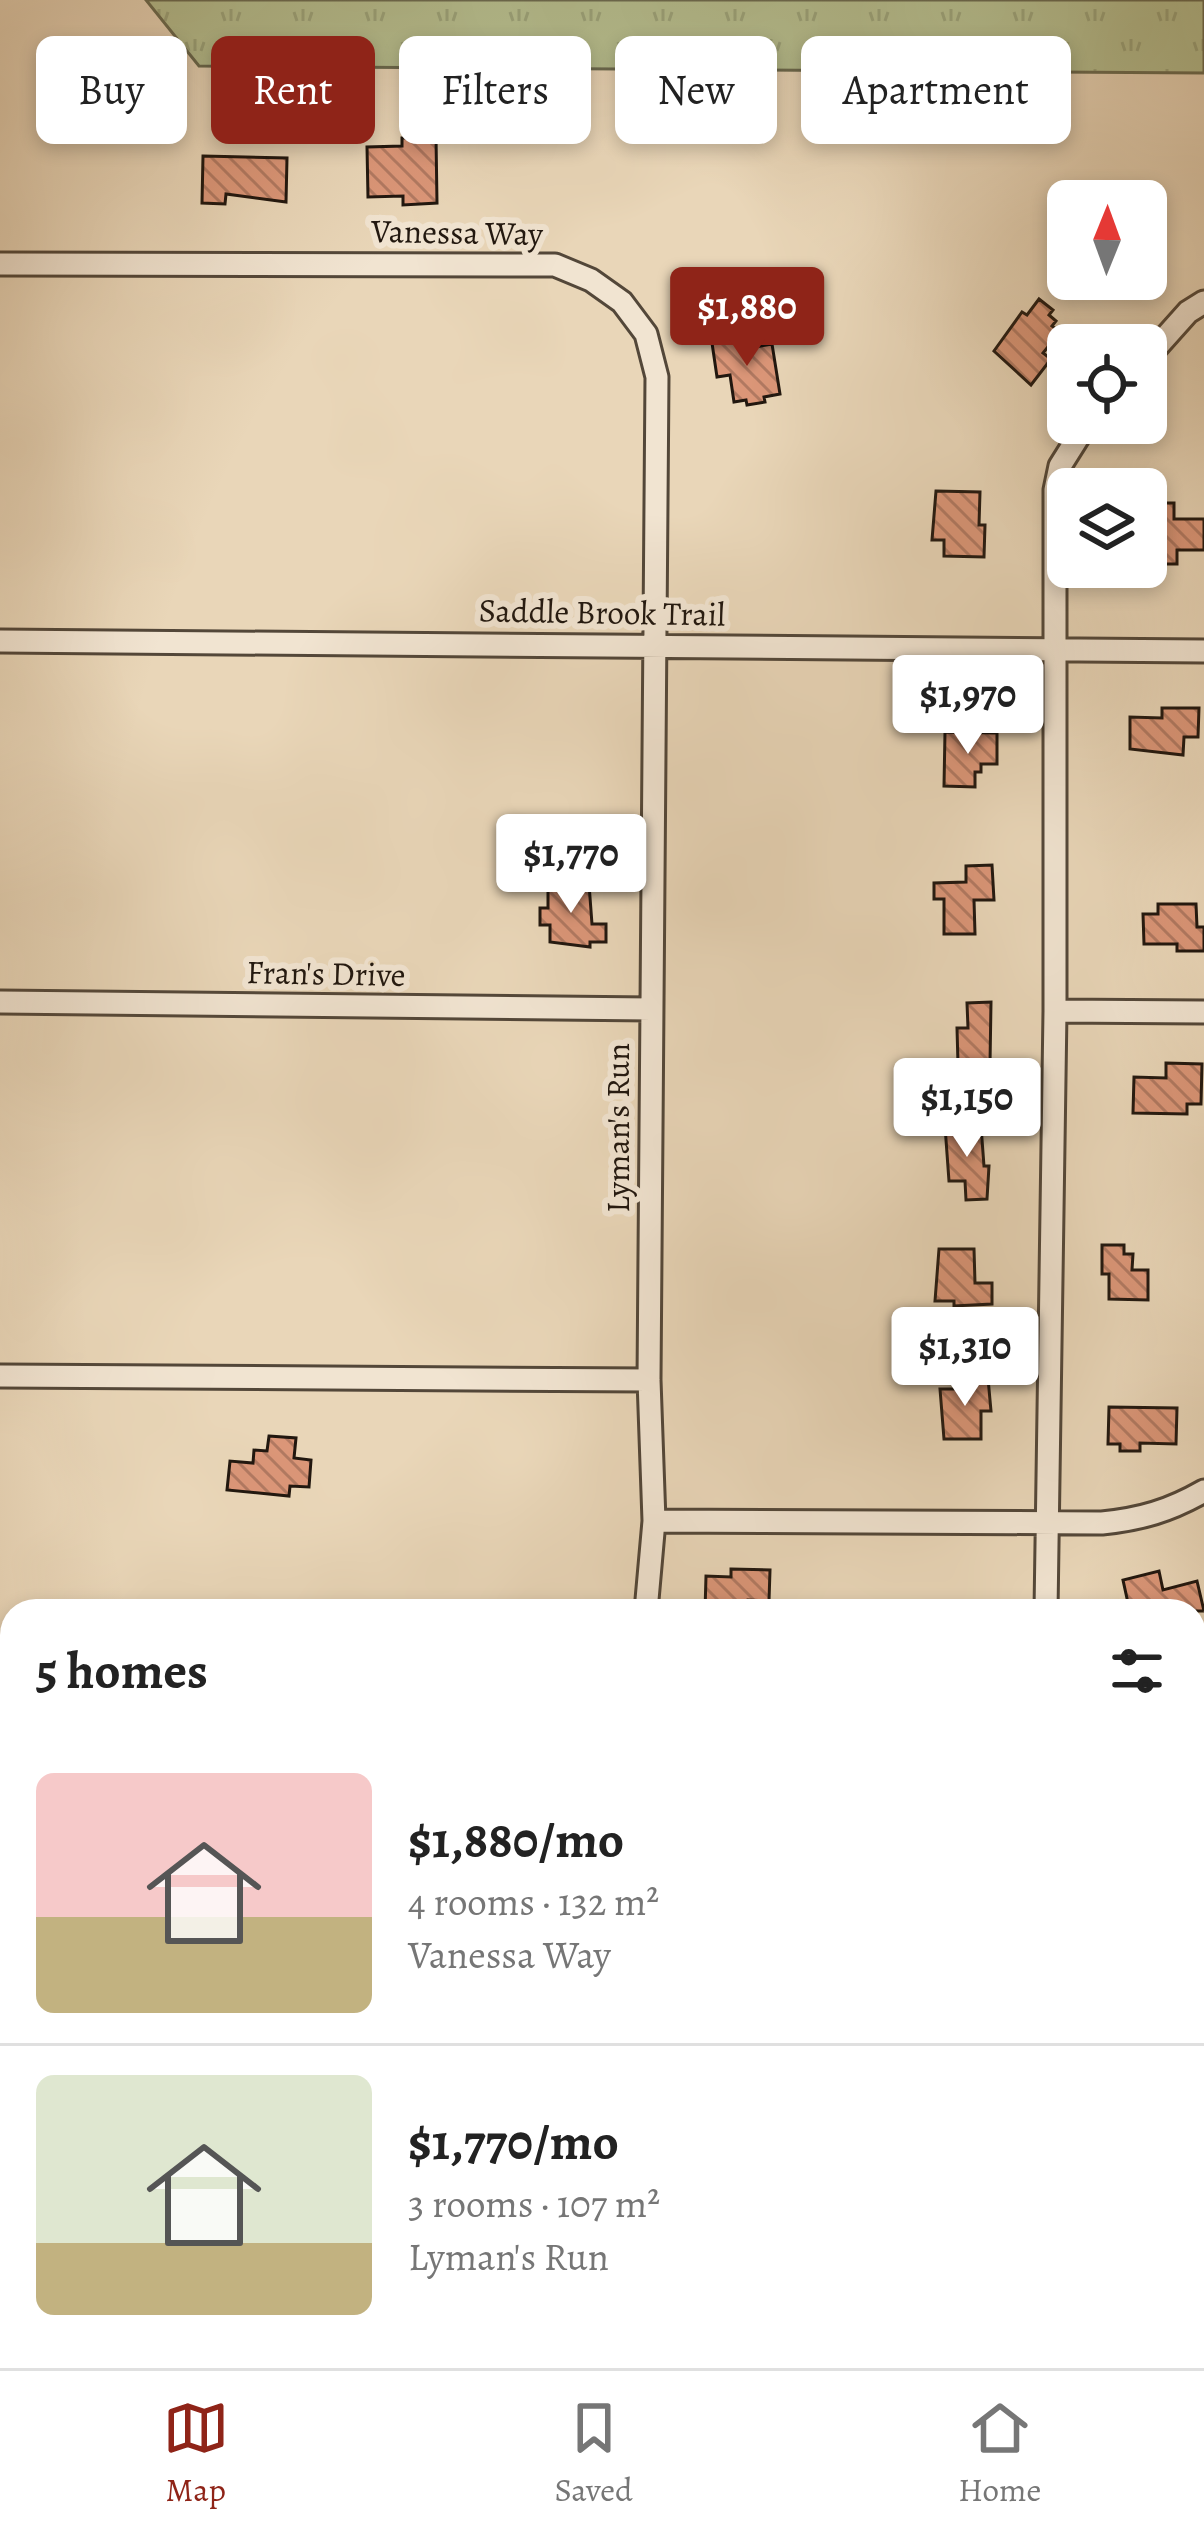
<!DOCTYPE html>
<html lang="en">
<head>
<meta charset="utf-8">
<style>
	:root { --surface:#fff; --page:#f6f6f6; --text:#222; --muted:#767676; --line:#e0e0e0; --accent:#8f2418 }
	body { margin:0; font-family:Alegreya,serif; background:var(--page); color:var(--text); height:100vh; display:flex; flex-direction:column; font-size:45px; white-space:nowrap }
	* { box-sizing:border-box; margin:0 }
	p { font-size:39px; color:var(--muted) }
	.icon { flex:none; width:66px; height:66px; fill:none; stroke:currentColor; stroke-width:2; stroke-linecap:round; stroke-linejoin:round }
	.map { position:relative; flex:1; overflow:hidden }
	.side { position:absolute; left:0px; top:1599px; width:1206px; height:771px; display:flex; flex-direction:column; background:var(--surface); border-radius:36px 36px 0 0; box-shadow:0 6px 18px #0003 }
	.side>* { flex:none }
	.banner { position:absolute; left:36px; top:36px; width:1134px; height:108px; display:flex; gap:24px }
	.needle { width:78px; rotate:1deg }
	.buttons { position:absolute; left:1047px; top:180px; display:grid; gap:24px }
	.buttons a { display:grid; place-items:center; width:120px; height:120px; border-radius:18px; background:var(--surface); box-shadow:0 6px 18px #0003; font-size:60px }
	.price { position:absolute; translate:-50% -102px; padding:0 27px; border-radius:12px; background:#fff; color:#222; font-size:39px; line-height:78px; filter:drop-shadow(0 3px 6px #0008) }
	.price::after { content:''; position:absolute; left:50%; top:72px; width:36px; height:27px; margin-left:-18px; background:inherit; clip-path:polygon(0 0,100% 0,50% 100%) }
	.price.selected { background:var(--accent); color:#fff }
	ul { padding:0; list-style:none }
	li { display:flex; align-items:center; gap:36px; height:300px; padding:0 36px }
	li+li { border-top:3px solid var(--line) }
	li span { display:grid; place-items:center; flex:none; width:336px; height:240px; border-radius:18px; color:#555 }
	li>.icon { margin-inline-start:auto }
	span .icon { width:144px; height:144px; fill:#fffc; stroke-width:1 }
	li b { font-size:51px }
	h2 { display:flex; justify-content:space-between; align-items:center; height:144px; padding:0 36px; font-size:51px }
	.chip { padding:0 42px; border-radius:18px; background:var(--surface); box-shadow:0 6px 18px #0003; font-size:42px; line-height:108px }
	.chip.selected { background:var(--accent); color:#fff }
	.tab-bar { display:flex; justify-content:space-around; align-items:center; height:168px; border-top:3px solid var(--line); background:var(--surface); font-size:33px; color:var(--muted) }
	.tab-bar a { display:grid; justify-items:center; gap:6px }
	.tab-bar .selected { color:var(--accent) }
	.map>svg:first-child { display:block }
	.grass { fill:url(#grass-tufts); stroke:#6a6a50; stroke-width:3 }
	.park { fill:#b4be90; stroke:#6a6a50; stroke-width:3 }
	.building { fill:url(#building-back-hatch); stroke:#21170f; stroke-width:3 }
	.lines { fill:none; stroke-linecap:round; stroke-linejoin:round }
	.street-casing { stroke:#534739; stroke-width:27 }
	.secondary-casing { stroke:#21170f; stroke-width:36 }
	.street { stroke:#f1e4d1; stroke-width:21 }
	.secondary { stroke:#f1e4d1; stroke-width:30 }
	.labels { text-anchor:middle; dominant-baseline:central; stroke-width:12; stroke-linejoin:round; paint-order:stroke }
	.street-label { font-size:33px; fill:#21170f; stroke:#f1e4d1 }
</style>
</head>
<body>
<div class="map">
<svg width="1204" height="2368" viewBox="0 0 1204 2368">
	<defs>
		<pattern id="grass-tufts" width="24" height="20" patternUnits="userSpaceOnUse" patternTransform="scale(3)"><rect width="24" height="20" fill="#b4be90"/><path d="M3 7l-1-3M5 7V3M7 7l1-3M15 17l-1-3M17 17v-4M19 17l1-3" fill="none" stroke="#9aa37b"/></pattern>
		<pattern id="building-back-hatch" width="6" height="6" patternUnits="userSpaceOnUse" patternTransform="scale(3)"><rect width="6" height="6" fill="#db9678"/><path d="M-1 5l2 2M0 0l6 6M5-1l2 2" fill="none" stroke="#b17961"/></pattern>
	</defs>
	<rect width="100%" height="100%" fill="#e9d6b8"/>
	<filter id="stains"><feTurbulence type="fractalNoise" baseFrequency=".00167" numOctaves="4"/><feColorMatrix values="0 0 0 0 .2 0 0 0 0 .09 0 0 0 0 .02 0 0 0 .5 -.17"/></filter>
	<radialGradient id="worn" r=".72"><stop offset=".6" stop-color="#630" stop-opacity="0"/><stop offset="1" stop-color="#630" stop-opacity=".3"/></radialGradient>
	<path class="grass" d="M146,0H1204V73L199,66Z"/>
	<path class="park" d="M0,1752H12V2061L0,2060Z"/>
	<path class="building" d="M436,137L437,203L403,205V196L368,197L367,147L402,146V138Z
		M203,156L287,158L286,202L226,194L225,204L202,203Z
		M1039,299L1053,310L1049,315L1056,321L1052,326L1060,332L1043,353L1051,359L1031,385L994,351L1022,312L1027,315Z
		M753,337L755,347L772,344L780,394L764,397L765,402L747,405L746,400L734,402L730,375L717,377L712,343Z
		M936,491L980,492L979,525H985L984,557L944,556V540H932Z
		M1159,503H1174V519H1204V550H1177V564H1146V531H1158Z
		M1162,708H1199L1198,737H1184L1183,755L1130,749V717L1162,718Z
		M945,732L997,733V764H981V772H975V787L944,786Z
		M992,865L994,900H974L975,934H944V899H934V883L966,882V866Z
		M548,883L589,884L592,924H606V942H590V947L550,942V925H540V908H548Z
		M1158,904H1196L1197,927H1204V951H1177V944H1144L1143,914H1158Z
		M991,1002L990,1064H958L957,1028H968L967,1003Z
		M1166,1063L1202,1064L1201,1104H1187V1114L1133,1113L1134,1077L1166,1078Z
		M945,1126H981L984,1166H989L987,1199L966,1200L965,1181H949Z
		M1102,1245H1124V1254H1133L1132,1270H1148V1300L1109,1299V1274H1102Z
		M939,1249H974L975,1283H992V1304L954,1306V1301H935Z
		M961,1378H988L991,1411H981V1439H944L940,1389H961Z
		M1109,1407L1177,1408L1176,1444L1140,1443V1451H1120V1444H1108Z
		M269,1436L296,1438L294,1458L311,1460L309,1487L290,1486L289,1496L227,1490L230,1461L253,1463L254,1450L267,1451Z
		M731,1569L770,1570L769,1601L748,1600L747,1611H705L706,1576L731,1577Z
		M1159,1571L1163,1590L1197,1581L1204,1611H1142L1140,1601L1128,1603L1123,1580Z"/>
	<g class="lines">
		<g class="street-casing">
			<path id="street" d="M0,264L555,265L591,280L622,302L646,334L657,377L649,1380L654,1521L646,1611
				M1146,359L1188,312L1204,302
				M0,641L1204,651
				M0,1002L651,1009
				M1055,1011L1204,1012
				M0,1376L649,1380
				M654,1521L1102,1523C1141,1519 1169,1511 1204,1491
				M1046,1611L1055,1011V490L1060,466L1087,423
				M0,1752H12"/>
		</g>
		<g class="secondary-casing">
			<path id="secondary" d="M0,2301L12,2302
				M1194,2318H1204"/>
		</g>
		<use href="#street" class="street"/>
		<use href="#secondary" class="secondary"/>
	</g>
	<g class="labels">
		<g class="street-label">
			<text transform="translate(457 232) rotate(1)">Vanessa Way</text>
			<text transform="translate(602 612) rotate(1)">Saddle Brook Trail</text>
			<text transform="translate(326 973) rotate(1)">Fran's Drive</text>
			<text transform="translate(617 1128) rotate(-90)">Lyman's Run</text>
		</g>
	</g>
	<rect width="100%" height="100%" filter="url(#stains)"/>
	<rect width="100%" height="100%" fill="url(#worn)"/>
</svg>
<div class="buttons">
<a><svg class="needle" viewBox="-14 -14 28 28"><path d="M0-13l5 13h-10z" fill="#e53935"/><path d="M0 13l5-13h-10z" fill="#767676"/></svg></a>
<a><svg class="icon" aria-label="locate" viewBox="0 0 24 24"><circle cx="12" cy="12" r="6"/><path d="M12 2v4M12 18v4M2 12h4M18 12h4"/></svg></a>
<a><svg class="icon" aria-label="layers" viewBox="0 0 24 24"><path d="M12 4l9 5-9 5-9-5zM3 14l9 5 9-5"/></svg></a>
</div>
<b class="price selected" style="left:747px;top:369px">$1,880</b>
<b class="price" style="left:968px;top:757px">$1,970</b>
<b class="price" style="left:571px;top:916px">$1,770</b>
<b class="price" style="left:967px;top:1160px">$1,150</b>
<b class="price" style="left:965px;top:1409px">$1,310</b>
<div class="banner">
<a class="chip">Buy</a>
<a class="chip selected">Rent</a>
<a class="chip">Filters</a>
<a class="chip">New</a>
<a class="chip">Apartment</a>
</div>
<section class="side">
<h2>5 homes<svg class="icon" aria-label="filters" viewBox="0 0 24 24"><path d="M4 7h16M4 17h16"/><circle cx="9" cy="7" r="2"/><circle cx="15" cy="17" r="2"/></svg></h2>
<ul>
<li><span style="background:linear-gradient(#f6c9c9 60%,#c2b280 0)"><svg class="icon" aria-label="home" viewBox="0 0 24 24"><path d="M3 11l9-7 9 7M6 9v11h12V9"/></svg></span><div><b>$1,880/mo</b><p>4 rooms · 132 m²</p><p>Vanessa Way</p></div></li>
<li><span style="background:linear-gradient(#dfe7d0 70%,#c2b280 0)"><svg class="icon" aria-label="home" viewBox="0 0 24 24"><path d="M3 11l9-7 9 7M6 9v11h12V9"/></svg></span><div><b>$1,770/mo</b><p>3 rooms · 107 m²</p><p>Lyman's Run</p></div></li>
</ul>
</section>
</div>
<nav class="tab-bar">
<a class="selected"><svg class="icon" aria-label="map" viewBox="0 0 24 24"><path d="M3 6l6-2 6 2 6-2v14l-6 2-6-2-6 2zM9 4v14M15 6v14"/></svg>Map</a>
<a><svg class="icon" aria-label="saved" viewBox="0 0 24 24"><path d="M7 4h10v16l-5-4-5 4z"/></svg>Saved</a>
<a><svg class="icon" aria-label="home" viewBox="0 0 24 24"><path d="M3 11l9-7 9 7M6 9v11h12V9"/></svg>Home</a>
</nav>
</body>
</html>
